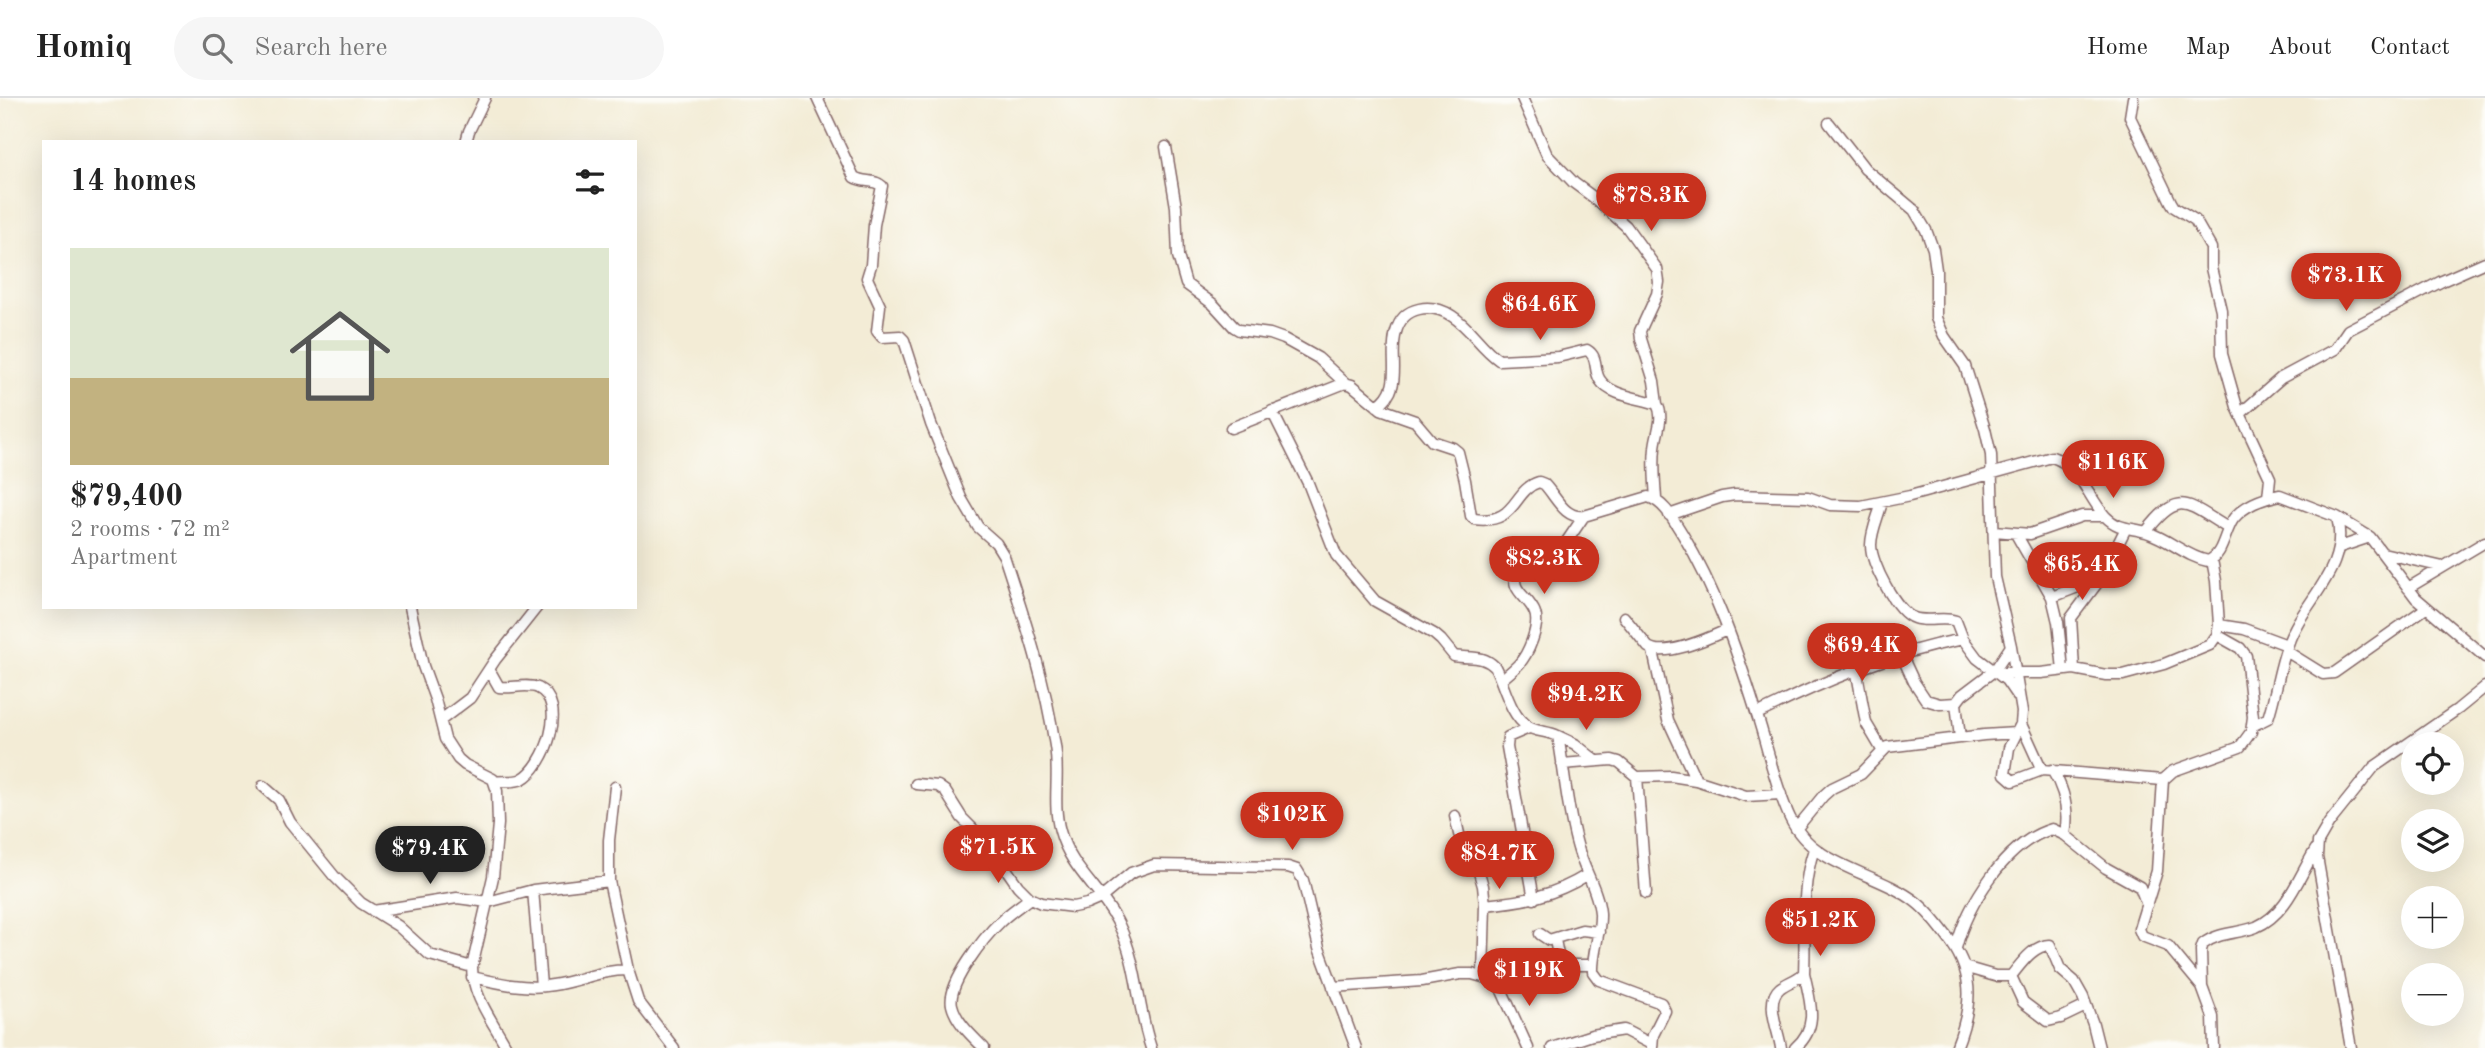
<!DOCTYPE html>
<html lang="en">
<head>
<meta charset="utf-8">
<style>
	:root { --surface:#fff; --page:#f6f6f6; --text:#222; --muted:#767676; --line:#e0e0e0; --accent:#c8321e }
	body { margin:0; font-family:"Old Standard TT",serif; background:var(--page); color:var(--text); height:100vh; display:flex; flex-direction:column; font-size:26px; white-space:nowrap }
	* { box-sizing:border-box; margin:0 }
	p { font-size:23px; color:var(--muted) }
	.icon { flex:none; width:38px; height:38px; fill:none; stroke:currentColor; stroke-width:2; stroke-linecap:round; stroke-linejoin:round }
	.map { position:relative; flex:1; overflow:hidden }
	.details { position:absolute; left:42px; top:42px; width:595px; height:469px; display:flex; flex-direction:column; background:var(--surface); border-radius:0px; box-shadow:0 7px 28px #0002 }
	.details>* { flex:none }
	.buttons { position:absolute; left:2401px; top:634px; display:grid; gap:14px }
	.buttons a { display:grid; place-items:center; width:63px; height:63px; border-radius:50%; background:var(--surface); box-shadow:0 7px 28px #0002; font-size:35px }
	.price { position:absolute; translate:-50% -60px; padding:0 16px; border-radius:24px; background:var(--accent); color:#fff; font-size:23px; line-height:46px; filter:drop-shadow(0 2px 4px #0008) }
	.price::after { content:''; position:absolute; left:50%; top:42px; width:21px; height:16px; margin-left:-10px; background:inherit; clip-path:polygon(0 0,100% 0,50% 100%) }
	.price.selected { background:#222; color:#fff }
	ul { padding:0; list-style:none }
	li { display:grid; align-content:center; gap:14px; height:371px; padding:0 28px }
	li span { display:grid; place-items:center; height:217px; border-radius:0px; color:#555 }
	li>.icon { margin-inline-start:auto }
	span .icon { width:126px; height:126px; fill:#fffc; stroke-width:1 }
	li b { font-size:30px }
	h2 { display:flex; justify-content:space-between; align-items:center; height:84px; padding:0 28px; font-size:30px }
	header { display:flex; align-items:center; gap:42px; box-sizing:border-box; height:98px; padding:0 35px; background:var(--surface); border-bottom:2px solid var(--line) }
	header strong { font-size:33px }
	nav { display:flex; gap:38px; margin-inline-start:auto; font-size:24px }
	.search { width:490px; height:63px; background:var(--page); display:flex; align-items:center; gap:18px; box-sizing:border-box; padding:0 24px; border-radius:38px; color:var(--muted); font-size:26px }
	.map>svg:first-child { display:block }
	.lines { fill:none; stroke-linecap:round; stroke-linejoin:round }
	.street-casing { stroke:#856767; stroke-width:13 }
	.street { stroke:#fff; stroke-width:10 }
</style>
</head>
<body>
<header>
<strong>Homiq</strong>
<div class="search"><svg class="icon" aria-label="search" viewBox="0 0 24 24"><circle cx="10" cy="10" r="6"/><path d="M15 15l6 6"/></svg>Search here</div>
<nav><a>Home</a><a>Map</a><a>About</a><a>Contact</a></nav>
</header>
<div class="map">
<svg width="2485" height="950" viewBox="0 0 2485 950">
	<rect width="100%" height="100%" fill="#fdfcf7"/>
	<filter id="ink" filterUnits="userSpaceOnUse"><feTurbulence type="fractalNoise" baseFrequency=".0143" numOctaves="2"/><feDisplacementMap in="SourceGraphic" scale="14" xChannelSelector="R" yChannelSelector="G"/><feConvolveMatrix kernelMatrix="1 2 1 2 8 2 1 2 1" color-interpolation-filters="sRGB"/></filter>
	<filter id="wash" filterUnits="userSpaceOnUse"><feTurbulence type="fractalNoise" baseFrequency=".00686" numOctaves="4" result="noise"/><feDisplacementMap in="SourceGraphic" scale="28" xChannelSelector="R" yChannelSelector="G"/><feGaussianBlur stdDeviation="1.57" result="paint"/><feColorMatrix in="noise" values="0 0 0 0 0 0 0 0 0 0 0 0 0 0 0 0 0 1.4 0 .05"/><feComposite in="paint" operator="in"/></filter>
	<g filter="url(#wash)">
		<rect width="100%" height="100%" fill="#f3ecd6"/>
	</g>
	<g filter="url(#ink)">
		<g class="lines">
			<g class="street-casing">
				<path id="street" d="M817,0L854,79C863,85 875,81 882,88L874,127L871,167L867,180L880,208L877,233L882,239L900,238L904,242L931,326L961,400L978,429L996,445L1004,458C1025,522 1045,581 1055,648C1060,676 1052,705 1060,733C1070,771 1103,793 1119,827C1138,866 1137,909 1151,950
					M1522,0L1547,57L1574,85L1593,99L1626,128L1657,171L1659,184L1657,196L1640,233L1641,241L1654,283L1657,306
					M2133,0L2130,19L2171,104L2174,109L2195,122L2211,150V170L2221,212L2222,256L2237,309L2270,380L2268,399
					M1829,25L1865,71L1914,112L1926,132L1933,151L1936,172V220L1944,238L1965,268L1985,331L1991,357L1995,479L2011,548L2022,614L2021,626L2009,650L2005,676L2013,683L2042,672L2163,682
					M466,44L469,33L485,0
					M1166,49L1176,109L1178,158L1186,186L1213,206L1234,229L1239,232L1270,236L1284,241L1318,260L1345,285
					M1377,308C1405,290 1388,260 1396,234C1403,207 1432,205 1452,218C1471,230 1481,250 1499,262L1558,259L1587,252C1599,259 1593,272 1600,282C1610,298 1641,300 1657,306C1665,320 1656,335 1655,350C1653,367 1655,384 1656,401
					M1272,313L1308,385L1336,457L1375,503L1434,536L1441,542L1454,558C1470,561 1482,556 1495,569C1504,586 1510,617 1527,628C1535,634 1548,633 1558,638C1565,676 1567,713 1578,750C1584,772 1598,793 1600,815C1601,835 1592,855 1593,874L1599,882L1661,905L1665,913L1653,937L1652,950
					M2240,316L2281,280L2335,251L2348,232L2442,183L2485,164
					M1231,330L1345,285L1352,287L1381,311L1415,323L1432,343L1453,350L1458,354L1465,382L1471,418L1474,421C1518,427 1512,392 1539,384L1544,386C1556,398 1564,421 1584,418L1648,399C1665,404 1674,423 1683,437C1716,492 1737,553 1756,614C1768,649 1774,686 1790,720C1814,770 1876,773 1916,804C1930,815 1941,830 1951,844C1976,879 1971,912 1956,950
					M1882,404C1879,417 1871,433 1871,447C1871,465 1896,514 1914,520C1928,525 1943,518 1956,523L1963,541L1977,560L2006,582L2017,598
					M1669,417L1722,399L1735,397L1808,399L1830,407L1861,408L1910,398L2052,359C2081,368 2087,398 2105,418C2119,433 2133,429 2149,435C2170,442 2187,459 2208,463C2224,457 2224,433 2234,420C2245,407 2264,400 2280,397L2337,419L2370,439L2416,500L2485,559
					M1994,433L2030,436L2082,418H2105
					M2146,434C2180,390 2187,406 2228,430
					M2016,436L2052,499L2058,524L2063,572
					M2340,449L2370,439
					M2383,455L2443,469
					M2408,490L2485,444
					M2052,499L2101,480
					M410,509L423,568L435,601L445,641L458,661L465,667L493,681L497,693L498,726L493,779L472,869C472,898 494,925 507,950
					M1624,519L1648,549C1666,560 1709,540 1727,532
					M2219,527L2244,531L2287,547
					M1653,553L1668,622L1696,682
					M2286,553L2323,576L2334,575L2426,510
					M1901,556L1914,584L1926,602L1940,606L1956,605
					M1856,570L1866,625L1882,652
					M2074,571L2071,520L2101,480L2125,432
					M490,573L499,589C511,591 526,585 538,590C569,605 545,669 522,681C514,685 503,682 494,684
					M1999,575H2041L2074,571L2106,577H2123L2164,566L2210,547L2217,537L2219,527L2216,483L2212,462
					M1501,582C1507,577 1513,572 1518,567C1528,557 1540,528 1535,515C1529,498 1507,492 1518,472L1563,449L1584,418
					M1757,616C1824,583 1890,555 1963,541
					M441,622L470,600L495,562L537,509
					M2021,626L2042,672
					M2252,628L2268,620C2276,596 2279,570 2288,546C2304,500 2350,472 2337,419
					M1529,630L1508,639L1507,649L1534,801
					M1558,638L1575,646L1595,662
					M1960,640L1956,605L1962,597L1995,572L2011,548
					M1562,666L1612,662L1619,664L1637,679L1671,678L1696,682L1746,698L1781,696
					M2052,672C2065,692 2069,714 2065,737
					M1637,679L1646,795
					M916,686L938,688L945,693L962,720L991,749L1018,788L1030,800L1041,805L1073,809L1087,806L1101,800L1131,775L1154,767L1288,769L1297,772L1303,782L1319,850L1356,950
					M263,688L279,702L290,724L334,778L361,805L398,828L430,857L472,869
					M615,689L609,742V783L628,872L638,903L674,950
					M1455,718L1459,736L1478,771L1483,788L1485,807L1483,878
					M1796,731L1823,698L1832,690L1861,676L1887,649L1984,637L2016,635
					M533,792L541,888
					M1485,807C1525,803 1553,798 1587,777
					M373,813L457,800L488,804L533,792L609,783
					M1540,836L1549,842L1582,832L1599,834
					M1555,842L1560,867
					M1956,850C1967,807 2006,744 2052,731L2065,737L2106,770L2140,789L2147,807
					M1964,869L1995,878H2011L2023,904L2048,923L2061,920L2086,908
					M2011,878C2021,866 2033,847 2050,847L2060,871L2074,883L2083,899L2093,926L2099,950
					M472,879C498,885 527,892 553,887C580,883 601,872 628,872
					M1498,884L1528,950
					M1333,889L1422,883L1460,876H1472L1508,886L1527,881L1560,867H1593
					M2202,889L2201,852L2203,846C2218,834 2238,836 2256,829C2287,816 2299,778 2316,751
					M984,950C972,938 956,924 952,907C947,886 985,838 1000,824C1009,815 1020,808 1030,800
					M1552,950L1592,937L1624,932L1651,946
					M1781,950C1779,933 1764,903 1780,890C1788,884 1797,882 1804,875C1806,832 1800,792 1814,751
					M1795,950C1820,929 1810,903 1804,875
					M2214,950L2213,919L2202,889L2168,848L2142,838L2139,831L2157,773L2163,682L2173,673L2240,649L2251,634L2253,619L2246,558L2240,550L2217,537
					M2351,950L2317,759L2318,744L2329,725L2374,669L2458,611L2485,589"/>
			</g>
			<use href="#street" class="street"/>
		</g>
	</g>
</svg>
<div class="buttons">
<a><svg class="icon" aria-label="locate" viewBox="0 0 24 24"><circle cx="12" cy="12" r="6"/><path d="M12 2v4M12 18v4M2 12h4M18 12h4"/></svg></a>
<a><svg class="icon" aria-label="layers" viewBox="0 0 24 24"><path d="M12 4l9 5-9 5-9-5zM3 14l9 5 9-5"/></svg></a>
<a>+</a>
<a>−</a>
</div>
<b class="price" style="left:1651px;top:135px">$78.3K</b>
<b class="price" style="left:2346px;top:215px">$73.1K</b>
<b class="price" style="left:1540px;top:244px">$64.6K</b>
<b class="price" style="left:2113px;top:402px">$116K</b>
<b class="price" style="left:1544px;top:498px">$82.3K</b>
<b class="price" style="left:2082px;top:504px">$65.4K</b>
<b class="price" style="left:1862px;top:585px">$69.4K</b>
<b class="price" style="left:1586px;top:634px">$94.2K</b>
<b class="price" style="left:1292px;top:754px">$102K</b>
<b class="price" style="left:998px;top:787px">$71.5K</b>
<b class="price selected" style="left:430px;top:788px">$79.4K</b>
<b class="price" style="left:1499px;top:793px">$84.7K</b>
<b class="price" style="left:1820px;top:860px">$51.2K</b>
<b class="price" style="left:1529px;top:910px">$119K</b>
<section class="details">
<h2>14 homes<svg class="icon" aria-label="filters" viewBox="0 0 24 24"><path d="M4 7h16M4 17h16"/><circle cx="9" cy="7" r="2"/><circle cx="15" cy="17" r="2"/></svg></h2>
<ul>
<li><span style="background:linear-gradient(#dfe7d0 60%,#c2b280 0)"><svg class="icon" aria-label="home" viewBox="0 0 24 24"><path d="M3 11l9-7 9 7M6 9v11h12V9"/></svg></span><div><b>$79,400</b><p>2 rooms · 72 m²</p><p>Apartment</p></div></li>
</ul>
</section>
</div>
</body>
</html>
